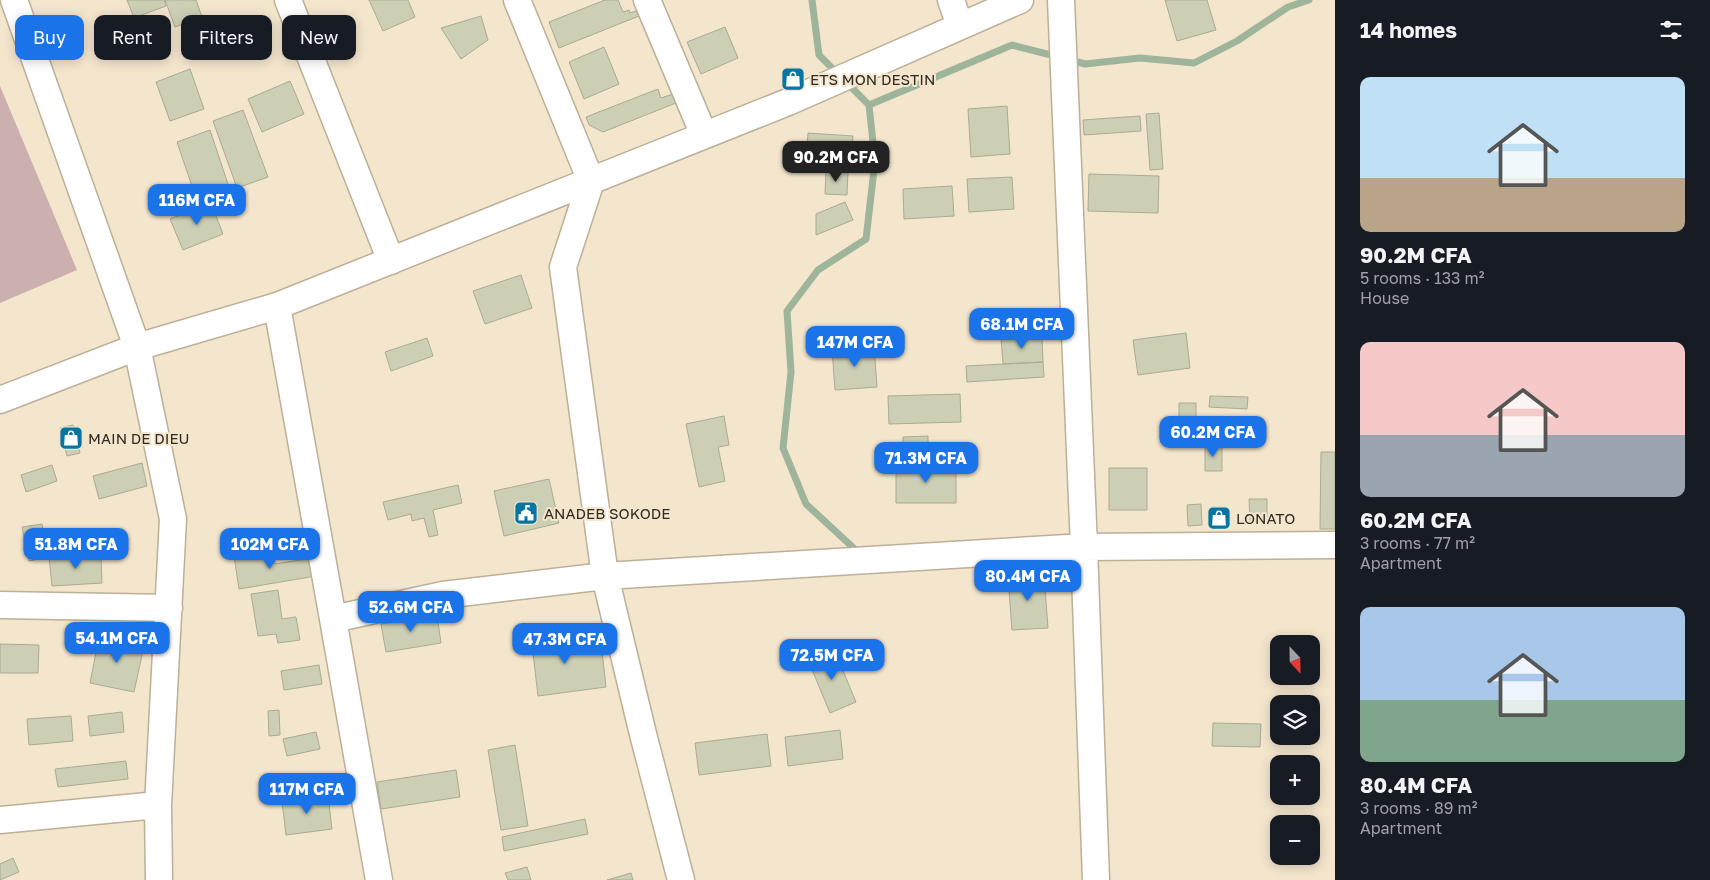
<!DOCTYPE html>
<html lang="en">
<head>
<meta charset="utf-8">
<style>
	:root { --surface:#171b24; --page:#20242c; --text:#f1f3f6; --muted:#9ea1a6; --accent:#1a73e8 }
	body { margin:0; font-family:"Golos Text",sans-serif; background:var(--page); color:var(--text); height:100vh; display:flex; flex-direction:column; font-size:19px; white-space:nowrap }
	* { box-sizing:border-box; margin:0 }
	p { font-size:16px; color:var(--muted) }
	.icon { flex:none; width:28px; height:28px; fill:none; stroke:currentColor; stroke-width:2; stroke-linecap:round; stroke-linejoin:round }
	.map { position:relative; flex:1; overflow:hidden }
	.panel { display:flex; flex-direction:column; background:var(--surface); width:375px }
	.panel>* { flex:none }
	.banner { position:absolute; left:15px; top:15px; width:475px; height:45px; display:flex; gap:10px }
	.needle { width:32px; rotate:158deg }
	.controls { position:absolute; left:1270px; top:635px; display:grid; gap:10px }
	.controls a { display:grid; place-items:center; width:50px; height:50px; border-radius:10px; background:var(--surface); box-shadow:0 2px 12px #0003; font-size:25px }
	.price { position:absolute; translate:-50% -42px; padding:0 11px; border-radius:10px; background:var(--accent); color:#fff; font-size:16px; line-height:32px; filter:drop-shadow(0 1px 2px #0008) }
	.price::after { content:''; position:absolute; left:50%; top:30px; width:15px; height:11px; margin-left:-8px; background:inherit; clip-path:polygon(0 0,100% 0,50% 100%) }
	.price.selected { background:#222; color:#fff }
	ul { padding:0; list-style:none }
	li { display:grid; align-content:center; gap:10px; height:265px; padding:0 25px }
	li span { display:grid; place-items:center; height:155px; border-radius:10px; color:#555 }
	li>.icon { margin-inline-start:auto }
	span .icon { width:90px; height:90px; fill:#fffc; stroke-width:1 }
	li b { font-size:21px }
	h2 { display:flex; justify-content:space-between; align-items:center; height:60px; padding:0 25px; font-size:21px }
	.pill { padding:0 18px; border-radius:10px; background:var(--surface); box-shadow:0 2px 12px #0003; font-size:18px; line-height:45px }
	.pill.selected { background:var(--accent); color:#fff }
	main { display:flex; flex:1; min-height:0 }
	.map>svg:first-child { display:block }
	.green { fill:#ccb0b0 }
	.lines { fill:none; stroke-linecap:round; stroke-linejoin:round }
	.stream { stroke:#9fb59b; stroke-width:7 }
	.building { fill:#cdcfb5; stroke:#a9ab92 }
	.street-casing { stroke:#bdaf98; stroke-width:29 }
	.street { stroke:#fff; stroke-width:26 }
	.labels { text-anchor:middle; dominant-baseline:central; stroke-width:4; stroke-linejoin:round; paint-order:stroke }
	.poi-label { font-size:15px; fill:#302a21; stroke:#f4e5cd; text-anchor:start }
</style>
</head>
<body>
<main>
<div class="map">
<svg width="1335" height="880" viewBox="0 0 1335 880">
	<rect width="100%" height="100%" fill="#f4e5cd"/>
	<path class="green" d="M0,86L77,270L0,303Z"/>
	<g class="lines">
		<path class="stream" d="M812,0L819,55L838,74
			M1070,60L1085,64L1140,58L1194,63L1237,41L1288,7L1309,0
			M846,82L869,105L1012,45L1059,57
			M859,553L806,504L783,448L791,372L787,311L818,270L866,239L875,161L869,105"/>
	</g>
	<path class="building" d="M127,0H164L166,6L134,18Z
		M165,0H196L202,17L175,27Z
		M369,0H408L415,17L383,31Z
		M605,0H618L623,12L629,10L630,13L636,11L639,16L559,48L549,22Z
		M1165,0H1207L1216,30L1177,41Z
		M481,16L488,40L461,59L441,28Z
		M725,27L738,58L701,74L687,42Z
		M604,47L619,84L584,99L569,62Z
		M190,69L204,109L170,121L156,82Z
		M290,81L304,114L262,132L248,99Z
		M658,89L661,98L673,94L676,103L603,132L589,125L586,117Z
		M1007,106L1010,154L971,157L968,109Z
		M243,110L268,177L237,188L213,121Z
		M1159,113L1163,169L1150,170L1146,114Z
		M1140,116L1141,131L1084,135L1083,120Z
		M210,130L230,190L197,201L177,142Z
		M808,133L853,136L851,163L806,161Z
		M826,171L848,172L847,195L825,194Z
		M1089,174L1159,176L1158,213L1088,211Z
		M1012,177L1014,209L969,212L967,179Z
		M952,186L954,216L904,219L903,189Z
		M845,202L853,220L816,235V214Z
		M211,203L223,234L183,250L170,219Z
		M521,275L532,308L485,324L473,291Z
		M1186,333L1190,368L1138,375L1133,340Z
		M1042,337L1043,362L1003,364L1001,339Z
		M427,338L433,356L391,371L385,352Z
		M874,346L877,387L835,390L832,349Z
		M1043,362L1044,377L967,382L966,366Z
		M960,394L961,422L889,424L888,396Z
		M1210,396L1248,397L1247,409L1209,407Z
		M1179,403H1196V443H1179Z
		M724,416L729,445L718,447L725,481L699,487L686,424Z
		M1231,422H1244L1245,445H1232Z
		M73,425L80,453L67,456L60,428Z
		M928,436V454H903V437Z
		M1205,445H1222V471H1205Z
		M1321,452H1335V529H1320Z
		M142,463L147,486L99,499L93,476Z
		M52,465L57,481L26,492L21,475Z
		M896,466H956V503H896Z
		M1109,468H1147V510H1109Z
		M549,479L559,523L504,536L494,491Z
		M458,485L462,503L433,510L438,535L429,537L424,518L412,521L411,514L388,520L383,502Z
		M1249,499H1267V521H1250Z
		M1201,504L1202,525L1188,526L1187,505Z
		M1214,514H1226V526H1214Z
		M42,524L49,557L29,561L22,527Z
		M273,550L275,564L313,558L316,576L239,589L234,556Z
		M101,556L102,583L52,586L49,557Z
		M1044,573L1048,628L1012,630L1008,576Z
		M278,590L282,619L296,617L300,640L278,643L276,634L258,636L251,594Z
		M437,615L441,643L386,652L381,624Z
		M576,630L578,654L602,651L606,687L538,696L531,636Z
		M99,637L144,646L134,692L90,683Z
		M0,644L39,645L38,673H0Z
		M834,649L856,702L830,713L808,660Z
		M319,665L322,684L284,690L281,671Z
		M279,710L280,735L269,736L268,711Z
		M122,712L124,732L90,736L88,716Z
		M71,716L73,741L29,745L27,719Z
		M1213,723L1261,724L1260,747L1212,746Z
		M840,730L843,759L788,766L785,737Z
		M316,732L320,749L287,756L283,739Z
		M767,734L771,766L699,775L695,743Z
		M515,745L528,826L501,830L488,750Z
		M126,761L128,779L58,787L55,769Z
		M456,770L460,797L381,809L377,782Z
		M328,795L332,829L286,835L282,801Z
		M585,819L588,834L504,851L502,837Z
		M13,858L19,872L0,880V864Z
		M527,867L531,880H508L505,873Z
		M631,873L633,880H607Z"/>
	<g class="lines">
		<g class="street-casing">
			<path id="street" d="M14,0L137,347L173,519L158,805L159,880
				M288,0L391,261
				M517,0L591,181L563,267L605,576L643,734L681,880
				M647,0L704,135
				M951,0L960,26
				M1061,0L1084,547L1096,880
				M277,306L333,619L443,595L605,576L1084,547L1335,545
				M0,400L137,347L277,306L788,102L1020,0
				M0,605L169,608
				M333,619L379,880
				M0,820L158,805"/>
		</g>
		<use href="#street" class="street"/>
	</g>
	<defs>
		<g id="shop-square" transform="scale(1.25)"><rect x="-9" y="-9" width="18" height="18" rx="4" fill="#0775a0" stroke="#f4e5cd"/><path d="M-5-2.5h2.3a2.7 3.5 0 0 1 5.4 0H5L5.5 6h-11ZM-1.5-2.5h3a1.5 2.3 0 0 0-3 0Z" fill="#fff"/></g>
		<g id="civic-square" transform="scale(1.25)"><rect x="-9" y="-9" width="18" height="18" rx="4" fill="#0775a0" stroke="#f4e5cd"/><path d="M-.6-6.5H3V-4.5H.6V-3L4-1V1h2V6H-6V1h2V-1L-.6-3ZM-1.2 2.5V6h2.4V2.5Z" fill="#fff"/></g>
	</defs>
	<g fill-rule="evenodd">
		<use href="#shop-square" x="793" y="79"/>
		<use href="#shop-square" x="71" y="438"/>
		<use href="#civic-square" x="526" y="513"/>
		<use href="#shop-square" x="1219" y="518"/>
	</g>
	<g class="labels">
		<g class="poi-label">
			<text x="810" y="79">ETS MON DESTIN</text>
			<text x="88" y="438">MAIN DE DIEU</text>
			<text x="544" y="513">ANADEB SOKODE</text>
			<text x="1236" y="518">LONATO</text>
		</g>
	</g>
</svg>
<div class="controls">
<a><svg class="needle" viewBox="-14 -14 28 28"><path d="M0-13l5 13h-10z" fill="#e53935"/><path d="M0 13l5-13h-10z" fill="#9ea1a6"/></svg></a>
<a><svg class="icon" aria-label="layers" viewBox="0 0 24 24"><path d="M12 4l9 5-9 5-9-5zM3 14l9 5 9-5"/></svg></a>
<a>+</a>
<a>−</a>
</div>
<b class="price selected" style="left:836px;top:183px">90.2M CFA</b>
<b class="price" style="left:197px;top:226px">116M CFA</b>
<b class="price" style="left:1022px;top:350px">68.1M CFA</b>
<b class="price" style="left:855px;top:368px">147M CFA</b>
<b class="price" style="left:1213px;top:458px">60.2M CFA</b>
<b class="price" style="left:926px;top:484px">71.3M CFA</b>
<b class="price" style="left:76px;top:570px">51.8M CFA</b>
<b class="price" style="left:270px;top:570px">102M CFA</b>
<b class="price" style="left:1028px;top:602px">80.4M CFA</b>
<b class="price" style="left:411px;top:633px">52.6M CFA</b>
<b class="price" style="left:117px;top:664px">54.1M CFA</b>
<b class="price" style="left:565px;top:665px">47.3M CFA</b>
<b class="price" style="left:832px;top:681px">72.5M CFA</b>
<b class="price" style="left:307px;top:815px">117M CFA</b>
<div class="banner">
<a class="pill selected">Buy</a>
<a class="pill">Rent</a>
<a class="pill">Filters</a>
<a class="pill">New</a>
</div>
</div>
<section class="panel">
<h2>14 homes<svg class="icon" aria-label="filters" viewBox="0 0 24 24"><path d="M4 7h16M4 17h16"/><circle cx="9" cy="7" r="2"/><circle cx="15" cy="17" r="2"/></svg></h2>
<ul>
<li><span style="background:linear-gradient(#bfe0f5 65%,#b9a48a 0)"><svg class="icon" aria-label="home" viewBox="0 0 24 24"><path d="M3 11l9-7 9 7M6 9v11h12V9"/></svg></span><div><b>90.2M CFA</b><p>5 rooms · 133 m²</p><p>House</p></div></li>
<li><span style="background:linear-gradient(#f6c9c9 60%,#9aa5b1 0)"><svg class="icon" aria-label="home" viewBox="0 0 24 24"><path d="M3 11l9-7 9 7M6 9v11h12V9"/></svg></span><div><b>60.2M CFA</b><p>3 rooms · 77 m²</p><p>Apartment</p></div></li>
<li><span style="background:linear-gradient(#a9c7e8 60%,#7fa58c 0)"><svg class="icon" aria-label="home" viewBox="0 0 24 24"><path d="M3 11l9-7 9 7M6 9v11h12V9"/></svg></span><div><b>80.4M CFA</b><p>3 rooms · 89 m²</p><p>Apartment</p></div></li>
</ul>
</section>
</main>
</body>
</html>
